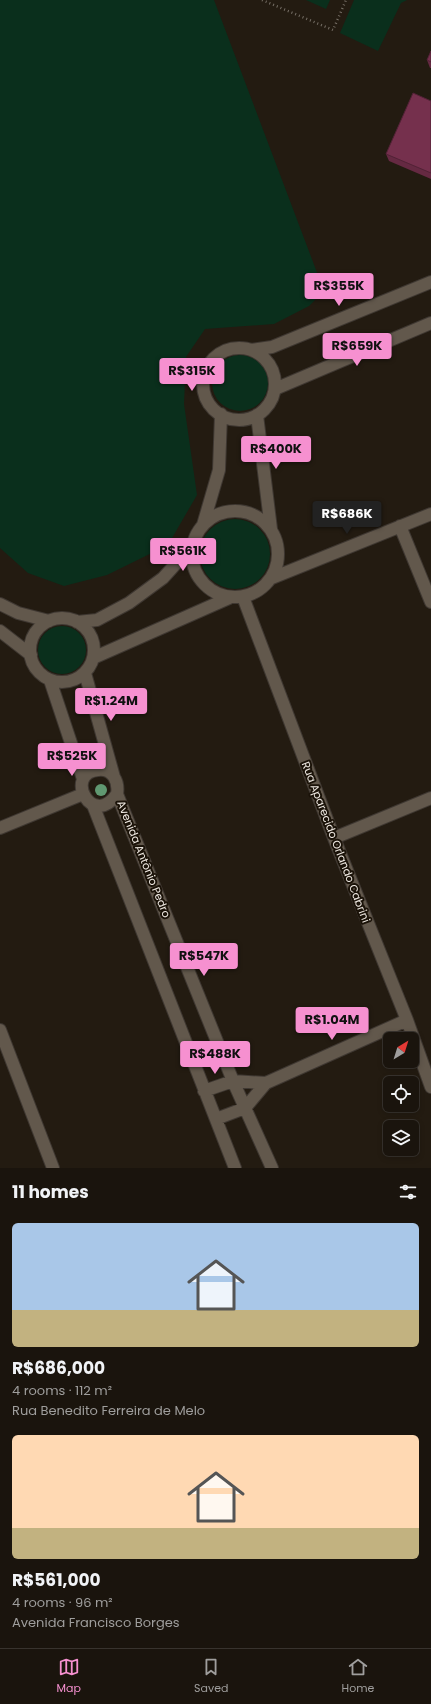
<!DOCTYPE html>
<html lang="en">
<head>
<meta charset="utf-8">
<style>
	:root { --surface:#1a140d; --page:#231d16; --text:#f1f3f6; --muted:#9f9e9d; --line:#38332e; --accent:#f690d0 }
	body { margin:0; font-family:Poppins,sans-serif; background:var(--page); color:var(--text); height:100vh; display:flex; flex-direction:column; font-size:15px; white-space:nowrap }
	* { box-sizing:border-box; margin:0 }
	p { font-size:13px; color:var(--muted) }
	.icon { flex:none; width:22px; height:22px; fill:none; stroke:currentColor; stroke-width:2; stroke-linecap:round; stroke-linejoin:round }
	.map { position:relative; height:1168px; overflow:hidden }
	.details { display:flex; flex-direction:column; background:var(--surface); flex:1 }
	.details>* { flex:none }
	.needle { width:26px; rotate:38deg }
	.buttons { position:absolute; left:383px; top:1032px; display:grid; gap:8px }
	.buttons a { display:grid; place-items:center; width:36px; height:36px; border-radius:6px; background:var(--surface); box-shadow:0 2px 6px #0003,0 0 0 1px var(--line); font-size:20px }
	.price { position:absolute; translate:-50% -34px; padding:0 9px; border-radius:4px; background:var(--accent); color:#111; font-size:13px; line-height:26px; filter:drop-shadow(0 1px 2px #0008) }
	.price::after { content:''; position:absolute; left:50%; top:24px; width:12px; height:9px; margin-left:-6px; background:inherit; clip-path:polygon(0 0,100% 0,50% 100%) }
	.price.active { background:#222; color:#fff }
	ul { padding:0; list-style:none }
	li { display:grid; align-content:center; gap:8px; height:212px; padding:0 12px }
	li span { display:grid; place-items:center; height:124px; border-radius:6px; color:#555 }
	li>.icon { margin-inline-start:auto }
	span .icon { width:72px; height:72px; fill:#fffc; stroke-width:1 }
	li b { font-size:17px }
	h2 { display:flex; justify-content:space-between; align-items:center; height:48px; padding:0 12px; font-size:17px }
	.menu { display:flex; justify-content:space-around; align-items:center; height:56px; border-top:1px solid var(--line); background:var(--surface); font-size:11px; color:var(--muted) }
	.menu a { display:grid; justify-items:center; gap:2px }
	.menu .active { color:var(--accent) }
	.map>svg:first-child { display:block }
	.green { fill:#0a2f1c }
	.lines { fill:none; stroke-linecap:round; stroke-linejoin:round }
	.minor-casing { stroke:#3f3832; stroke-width:14 }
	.path { stroke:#766f66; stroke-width:2.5; stroke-dasharray:1 3; stroke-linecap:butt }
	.minor { stroke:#62584c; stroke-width:12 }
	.tree { fill:#609871 }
	.wall { fill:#652942 }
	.building { fill:#75304d; stroke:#522236 }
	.labels { text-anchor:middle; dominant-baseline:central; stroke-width:4; stroke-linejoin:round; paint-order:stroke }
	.street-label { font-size:11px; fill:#efe9e2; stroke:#1a1208 }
</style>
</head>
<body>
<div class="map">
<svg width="431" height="1168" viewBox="0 0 431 1168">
	<rect width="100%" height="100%" fill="#231b11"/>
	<path class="green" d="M0,0H214L324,291L309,306L274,324L205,329L186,357L184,404L197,495L168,545L107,575L64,586L28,573L0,548Z
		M306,0H330L326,9Z
		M354,0H407L401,3L378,51L340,33Z
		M212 383a28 28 0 1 1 56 0a28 28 0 1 1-56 0Z
		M200 554a35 35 0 1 1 70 0a35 35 0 1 1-70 0Z
		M38 650a24 24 0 1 1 48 0a24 24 0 1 1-48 0Z"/>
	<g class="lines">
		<g class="minor-casing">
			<path id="minor" d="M203 384a36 36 0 1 1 72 0a36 36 0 1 1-72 0Z
				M251,350L272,347L431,282
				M275,389L431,323
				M257,415L271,529
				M192 554a43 43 0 1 1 86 0a43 43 0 1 1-86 0Z
				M203,525L219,470L221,414
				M400,526L431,602
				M272,578L431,514
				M243,597L334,838L407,1020L431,1087
				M0,604L18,613L49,621
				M30 650a32 32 0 1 1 64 0a32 32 0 1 1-64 0Z
				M77,622L97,620L129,603L163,578L192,546
				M0,631L31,655
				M93,658L229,598
				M85,673L114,777
				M50,680L83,779
				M117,794C92,830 63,773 98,770C113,768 119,782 117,794L233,1081L272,1168
				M93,805L235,1168
				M0,828L83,794
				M334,838L431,798
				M0,1030L53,1168
				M204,1091L233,1081L266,1083
				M216,1119L245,1108L266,1083L407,1020"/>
		</g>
		<path class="path" d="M262,0L333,30L346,0"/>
		<use href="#minor" class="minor"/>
	</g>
	<circle class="tree" cx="101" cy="790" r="6"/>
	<path class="wall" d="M431,51V68H430L427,60Z
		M431,101V179L389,161L386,154Z"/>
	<path class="building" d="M431,51V62L427,60Z
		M413,93L431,101V173L386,154Z"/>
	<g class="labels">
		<g class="street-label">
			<text transform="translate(336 842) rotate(69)">Rua Aparecido Orlando Cabrini</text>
			<text transform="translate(144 859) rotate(68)">Avenida Antônio Pedro</text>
		</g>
	</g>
</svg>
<div class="buttons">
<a><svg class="needle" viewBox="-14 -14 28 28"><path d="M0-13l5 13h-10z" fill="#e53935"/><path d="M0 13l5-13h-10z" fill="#9f9e9d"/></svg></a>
<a><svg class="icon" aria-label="locate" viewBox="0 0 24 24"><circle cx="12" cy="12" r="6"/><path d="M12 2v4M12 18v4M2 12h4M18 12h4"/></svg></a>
<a><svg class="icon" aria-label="layers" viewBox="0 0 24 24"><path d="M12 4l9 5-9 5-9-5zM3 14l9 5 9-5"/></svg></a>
</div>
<b class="price" style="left:339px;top:307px">R$355K</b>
<b class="price" style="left:357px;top:367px">R$659K</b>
<b class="price" style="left:192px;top:392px">R$315K</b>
<b class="price" style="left:276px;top:470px">R$400K</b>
<b class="price active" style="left:347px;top:535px">R$686K</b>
<b class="price" style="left:183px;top:572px">R$561K</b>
<b class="price" style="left:111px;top:722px">R$1.24M</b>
<b class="price" style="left:72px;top:777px">R$525K</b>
<b class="price" style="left:204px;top:977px">R$547K</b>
<b class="price" style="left:332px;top:1041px">R$1.04M</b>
<b class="price" style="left:215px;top:1075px">R$488K</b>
</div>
<section class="details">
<h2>11 homes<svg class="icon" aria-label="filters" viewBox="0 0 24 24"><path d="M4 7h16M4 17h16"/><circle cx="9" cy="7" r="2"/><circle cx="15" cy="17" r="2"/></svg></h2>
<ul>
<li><span style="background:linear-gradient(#a9c7e8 70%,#c2b280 0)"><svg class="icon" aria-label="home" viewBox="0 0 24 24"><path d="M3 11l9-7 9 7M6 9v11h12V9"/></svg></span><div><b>R$686,000</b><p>4 rooms · 112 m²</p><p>Rua Benedito Ferreira de Melo</p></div></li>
<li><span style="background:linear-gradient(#ffd9b3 75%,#c2b280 0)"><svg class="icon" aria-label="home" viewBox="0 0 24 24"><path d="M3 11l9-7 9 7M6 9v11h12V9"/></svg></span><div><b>R$561,000</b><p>4 rooms · 96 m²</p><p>Avenida Francisco Borges</p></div></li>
</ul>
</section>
<nav class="menu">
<a class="active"><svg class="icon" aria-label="map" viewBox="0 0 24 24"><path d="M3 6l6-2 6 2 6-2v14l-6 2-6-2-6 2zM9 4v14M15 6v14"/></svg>Map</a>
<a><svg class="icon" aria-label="saved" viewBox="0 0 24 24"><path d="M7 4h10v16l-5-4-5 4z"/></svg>Saved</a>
<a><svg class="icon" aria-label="home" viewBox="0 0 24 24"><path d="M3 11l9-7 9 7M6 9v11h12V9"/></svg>Home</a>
</nav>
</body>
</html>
